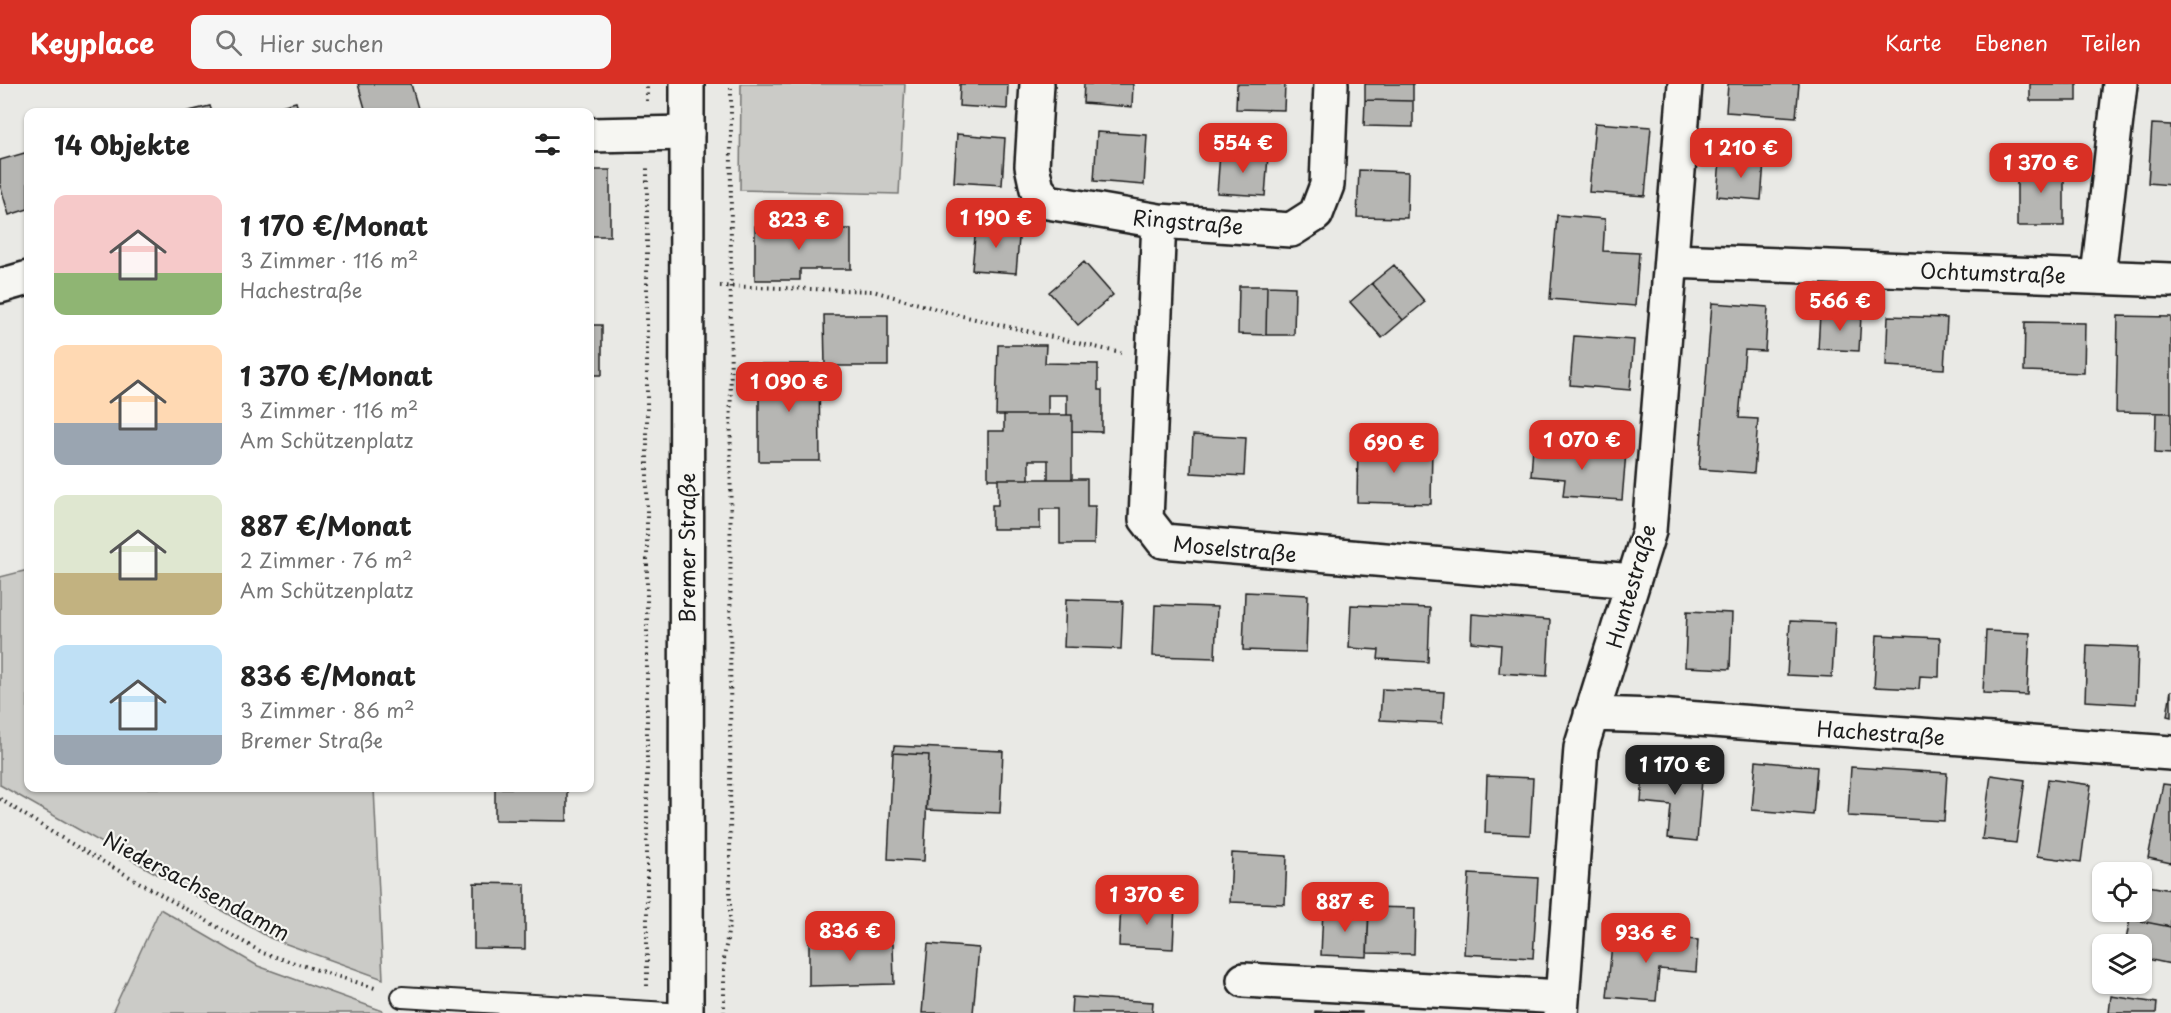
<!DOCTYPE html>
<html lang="de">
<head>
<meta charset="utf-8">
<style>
	:root { --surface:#fff; --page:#f6f6f6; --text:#222; --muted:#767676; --accent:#d93025 }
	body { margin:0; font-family:"Playpen Sans",sans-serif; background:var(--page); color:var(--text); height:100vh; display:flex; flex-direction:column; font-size:22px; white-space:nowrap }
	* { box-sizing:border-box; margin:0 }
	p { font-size:20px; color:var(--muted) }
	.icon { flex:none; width:33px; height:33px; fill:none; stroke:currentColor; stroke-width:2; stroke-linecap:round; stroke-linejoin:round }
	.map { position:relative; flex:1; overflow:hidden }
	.side { position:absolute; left:24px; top:24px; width:570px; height:684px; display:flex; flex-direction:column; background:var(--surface); border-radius:12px; box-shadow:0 2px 4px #0004 }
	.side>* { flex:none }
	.fabs { position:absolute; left:2092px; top:778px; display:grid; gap:12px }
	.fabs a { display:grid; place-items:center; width:60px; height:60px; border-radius:12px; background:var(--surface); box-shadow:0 2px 4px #0004; font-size:30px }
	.price { position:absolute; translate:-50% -51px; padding:0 14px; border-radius:12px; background:var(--accent); color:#fff; font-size:20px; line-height:39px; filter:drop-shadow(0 2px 3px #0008) }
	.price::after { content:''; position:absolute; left:50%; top:36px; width:18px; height:14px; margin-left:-9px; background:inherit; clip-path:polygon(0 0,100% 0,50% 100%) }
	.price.current { background:#222; color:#fff }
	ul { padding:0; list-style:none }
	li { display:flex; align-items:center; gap:18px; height:150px; padding:0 30px }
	li span { display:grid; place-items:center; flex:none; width:168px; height:120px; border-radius:12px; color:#555 }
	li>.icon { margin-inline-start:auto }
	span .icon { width:72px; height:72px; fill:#fffc; stroke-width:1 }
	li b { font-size:26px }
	h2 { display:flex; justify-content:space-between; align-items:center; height:72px; padding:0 30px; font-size:26px }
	header { display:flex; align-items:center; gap:36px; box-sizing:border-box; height:84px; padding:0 30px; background:var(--accent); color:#fff }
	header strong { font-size:28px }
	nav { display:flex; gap:33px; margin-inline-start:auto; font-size:21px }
	.search { width:420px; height:54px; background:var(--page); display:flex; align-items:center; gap:15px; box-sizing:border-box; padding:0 21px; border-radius:12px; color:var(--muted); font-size:22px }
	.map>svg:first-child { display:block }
	.green { fill:#cbcbc7; stroke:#747472; stroke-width:1.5 }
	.building { fill:#b6b6b3; stroke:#1c1c1c; stroke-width:1.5 }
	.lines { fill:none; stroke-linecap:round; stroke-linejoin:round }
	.service-casing { stroke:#1c1c1c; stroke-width:24 }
	.minor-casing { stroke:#1c1c1c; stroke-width:38 }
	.primary-casing { stroke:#1c1c1c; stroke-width:38 }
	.path { stroke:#1c1c1c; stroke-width:4; stroke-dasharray:1.5 4.5; stroke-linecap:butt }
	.service { stroke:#f6f6f2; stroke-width:20 }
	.minor { stroke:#f6f6f2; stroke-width:33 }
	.primary { stroke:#f6f6f2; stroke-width:33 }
	.labels { text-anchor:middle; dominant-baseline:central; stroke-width:4.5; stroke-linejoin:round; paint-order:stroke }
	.street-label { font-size:21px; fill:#1c1c1c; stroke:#f6f6f2 }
</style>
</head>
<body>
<header>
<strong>Keyplace</strong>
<div class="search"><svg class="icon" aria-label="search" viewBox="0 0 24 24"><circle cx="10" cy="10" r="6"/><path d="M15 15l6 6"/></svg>Hier suchen</div>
<nav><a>Karte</a><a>Ebenen</a><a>Teilen</a></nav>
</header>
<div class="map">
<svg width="2171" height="929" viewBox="0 0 2171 929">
	<rect width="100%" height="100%" fill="#e9e9e5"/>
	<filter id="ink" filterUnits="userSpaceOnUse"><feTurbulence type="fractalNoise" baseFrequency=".0167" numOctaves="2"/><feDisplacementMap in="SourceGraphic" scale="12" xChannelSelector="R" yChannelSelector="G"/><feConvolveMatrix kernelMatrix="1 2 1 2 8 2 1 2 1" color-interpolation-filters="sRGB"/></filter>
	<g filter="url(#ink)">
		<path class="green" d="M741,0H905L899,110L740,106Z
			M28,486V704H374L383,895L270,854L0,701V493Z
			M160,825L258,882L383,927V929H112Z"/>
		<path class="building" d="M358,0H411L419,28H366Z
			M960,0H1008L1007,25L959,22Z
			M1084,0H1133L1132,23L1083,19Z
			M1237,0H1285L1284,26L1236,25Z
			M1365,0H1413V17L1365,16Z
			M1728,0H1799L1796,33L1726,28Z
			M2030,0H2077V17H2030Z
			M1365,16L1413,17V43L1364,42Z
			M296,18L299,28H258Z
			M210,22L212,28H185Z
			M1595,39L1651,43L1645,112L1589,108Z
			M2152,40L2171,41V101L2148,99Z
			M1097,48L1147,51L1144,101L1094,97Z
			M957,50L1005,54L1002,101L954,98Z
			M28,68V125L9,131L0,101V76Z
			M1220,69L1268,72L1265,112L1217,109Z
			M1720,75L1764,78L1761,116L1717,112Z
			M2017,79H2064V142H2017Z
			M590,86H610V152H590Z
			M1359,86L1408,88L1407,134L1357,133Z
			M1557,131L1605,135L1603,167L1639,169L1635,222L1550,215Z
			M976,141L1020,143L1016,189L972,186Z
			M755,142H799V145H851V185H800V196H755Z
			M1084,178L1113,211L1078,241L1049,208Z
			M1394,181L1425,218L1403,236L1372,199Z
			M1372,199L1403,236L1382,254L1350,218Z
			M1239,202H1267L1266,251L1238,250Z
			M1267,202L1295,203L1294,251H1266Z
			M1712,219L1768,223L1765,267L1745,266L1739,334L1758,335L1754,389L1699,385Z
			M1820,230L1861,232L1859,267L1818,265Z
			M824,231H888V282H825Z
			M1888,232L1947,234L1944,285L1886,282Z
			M2118,232L2171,233V329L2116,328Z
			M2025,238L2085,239L2084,289L2024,287Z
			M590,241H602V291H590Z
			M1574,252L1634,256L1630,306L1570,301Z
			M998,261H1046L1045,279L1098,280V306H1102V348L1072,347V331H1067V311H1048V331H996Z
			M759,280H819L820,377H759Z
			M2156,329H2171V370L2155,369Z
			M1004,331H1072V395H1048V376H1029V395H988V347H1004Z
			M1193,351L1246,354L1244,392L1191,389Z
			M1358,359L1432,361L1431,420L1357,418Z
			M1533,362L1626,368L1622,416L1563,412L1565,395L1531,392Z
			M998,395H1087V422H1095L1094,460H1060V425H1040V445H992V421H998Z
			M1245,508L1308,511L1306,568L1243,566Z
			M1066,515L1123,517L1121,565L1064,563Z
			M1155,521L1217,523L1215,574L1153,572Z
			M1351,521L1430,524L1428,578L1378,575L1379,566L1349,564Z
			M1687,527L1732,529L1730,585L1685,583Z
			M1472,530L1550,536L1547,592L1499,589L1501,561L1471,558Z
			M1790,537L1835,539L1832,593L1787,591Z
			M1986,547L2030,549L2027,611L1983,609Z
			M1877,551L1940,554L1939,593L1920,592L1919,605L1874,603Z
			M2087,561L2138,563L2136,620L2085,617Z
			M1382,605L1444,608L1442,639L1380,636Z
			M2171,606V633L2167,632Z
			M894,662L1003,667L1000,729L926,726L929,671L893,669Z
			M893,669L929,671L924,777L888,775Z
			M1756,677L1817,683L1813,731L1752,726Z
			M1644,678L1703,683L1697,757L1668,754L1671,721L1641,718Z
			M1851,683L1947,689L1944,737L1848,732Z
			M1991,691L2025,696L2016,759L1982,755Z
			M1487,692L1533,694L1530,751L1485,749Z
			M2048,695L2091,701L2081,778L2037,772Z
			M2163,700L2171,701V779L2148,774Z
			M495,704H567V737L495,736Z
			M1232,769L1287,772L1285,820L1230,818Z
			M1469,790L1538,794L1533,874L1464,870Z
			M474,799L525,800V865L474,864Z
			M2142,801L2171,806V843L2130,835L2131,828H2142Z
			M1121,819L1175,820L1173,865L1119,862Z
			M1369,823L1415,824L1414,870L1367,869Z
			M1323,825L1369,827L1367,873L1321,871Z
			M2130,835L2171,843V880L2142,874V861H2125Z
			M1613,849L1698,856L1696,888L1659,885L1656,917L1607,913Z
			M861,852V860H893L894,900L809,902V854Z
			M928,860L979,864L973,929H922Z
			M2111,912L2157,919L2156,929H2109Z
			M1072,913L1153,918L1152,929H1071Z
			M1315,927L1362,928V929H1315Z"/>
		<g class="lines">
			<g class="service-casing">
				<path id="service" d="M402,913L668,929"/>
			</g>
			<g class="minor-casing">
				<path id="minor" d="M1037,0L1032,82L1037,105L1048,118L1159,137L1291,146L1316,130L1327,101L1331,0
					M590,51L687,49
					M1159,137L1146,435L1163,457L1633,497
					M1672,177L2171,196
					M2098,192L2120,0
					M0,202L28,194
					M1591,630L1657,632L2171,669
					M1244,896L1562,913
					M1561,929L1581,664L1649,447L1685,0"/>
			</g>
			<g class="primary-casing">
				<path id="primary" d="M686,929L687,0"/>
			</g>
			<path class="path" d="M647,17V0
				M720,202L873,207L954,230L1121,269
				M0,715L58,752L263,869L378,905
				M647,902V82
				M724,929V875L730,835L731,0"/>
			<use href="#service" class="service"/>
			<use href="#minor" class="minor"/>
			<use href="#primary" class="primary"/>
		</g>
	</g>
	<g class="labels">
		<g class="street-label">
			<text transform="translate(1188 137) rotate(5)">Ringstraße</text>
			<text transform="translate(1993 188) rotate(2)">Ochtumstraße</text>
			<text transform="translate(686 464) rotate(-90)">Bremer Straße</text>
			<text transform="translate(1235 464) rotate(5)">Moselstraße</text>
			<text transform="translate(1630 502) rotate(-74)">Huntestraße</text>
			<text transform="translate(1881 648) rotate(4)">Hachestraße</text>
			<text transform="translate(197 801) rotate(28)">Niedersachsendamm</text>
		</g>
	</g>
</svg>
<div class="fabs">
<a><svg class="icon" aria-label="locate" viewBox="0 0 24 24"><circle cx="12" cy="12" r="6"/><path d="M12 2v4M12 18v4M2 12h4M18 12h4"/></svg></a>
<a><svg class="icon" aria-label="layers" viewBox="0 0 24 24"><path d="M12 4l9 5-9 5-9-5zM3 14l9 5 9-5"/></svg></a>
</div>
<b class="price" style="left:1243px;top:90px">554 €</b>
<b class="price" style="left:1741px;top:95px">1 210 €</b>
<b class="price" style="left:2041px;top:110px">1 370 €</b>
<b class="price" style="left:996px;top:165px">1 190 €</b>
<b class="price" style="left:799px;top:167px">823 €</b>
<b class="price" style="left:1840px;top:248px">566 €</b>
<b class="price" style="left:789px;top:329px">1 090 €</b>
<b class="price" style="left:1582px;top:387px">1 070 €</b>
<b class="price" style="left:1394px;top:390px">690 €</b>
<b class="price current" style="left:1675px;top:712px">1 170 €</b>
<b class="price" style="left:1147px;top:842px">1 370 €</b>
<b class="price" style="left:1345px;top:849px">887 €</b>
<b class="price" style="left:850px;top:878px">836 €</b>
<b class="price" style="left:1646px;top:880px">936 €</b>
<section class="side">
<h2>14 Objekte<svg class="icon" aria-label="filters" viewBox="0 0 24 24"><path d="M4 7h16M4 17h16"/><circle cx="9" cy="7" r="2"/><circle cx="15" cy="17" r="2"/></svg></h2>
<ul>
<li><span style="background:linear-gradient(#f6c9c9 65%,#8fb573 0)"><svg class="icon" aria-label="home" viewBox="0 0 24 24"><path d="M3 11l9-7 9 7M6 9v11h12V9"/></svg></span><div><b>1 170 €/Monat</b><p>3 Zimmer · 116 m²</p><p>Hachestraße</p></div></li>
<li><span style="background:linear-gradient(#ffd9b3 65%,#9aa5b1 0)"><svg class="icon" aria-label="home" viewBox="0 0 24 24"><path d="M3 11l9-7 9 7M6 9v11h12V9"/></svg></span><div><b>1 370 €/Monat</b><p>3 Zimmer · 116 m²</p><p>Am Schützenplatz</p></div></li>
<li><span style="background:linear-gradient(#dfe7d0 65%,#c2b280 0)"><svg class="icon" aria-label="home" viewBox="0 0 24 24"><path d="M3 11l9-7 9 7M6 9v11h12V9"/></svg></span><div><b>887 €/Monat</b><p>2 Zimmer · 76 m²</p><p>Am Schützenplatz</p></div></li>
<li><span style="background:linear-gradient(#bfe0f5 75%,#9aa5b1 0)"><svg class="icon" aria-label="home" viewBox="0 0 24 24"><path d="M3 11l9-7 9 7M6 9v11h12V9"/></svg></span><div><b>836 €/Monat</b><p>3 Zimmer · 86 m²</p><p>Bremer Straße</p></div></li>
</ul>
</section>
</div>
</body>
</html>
